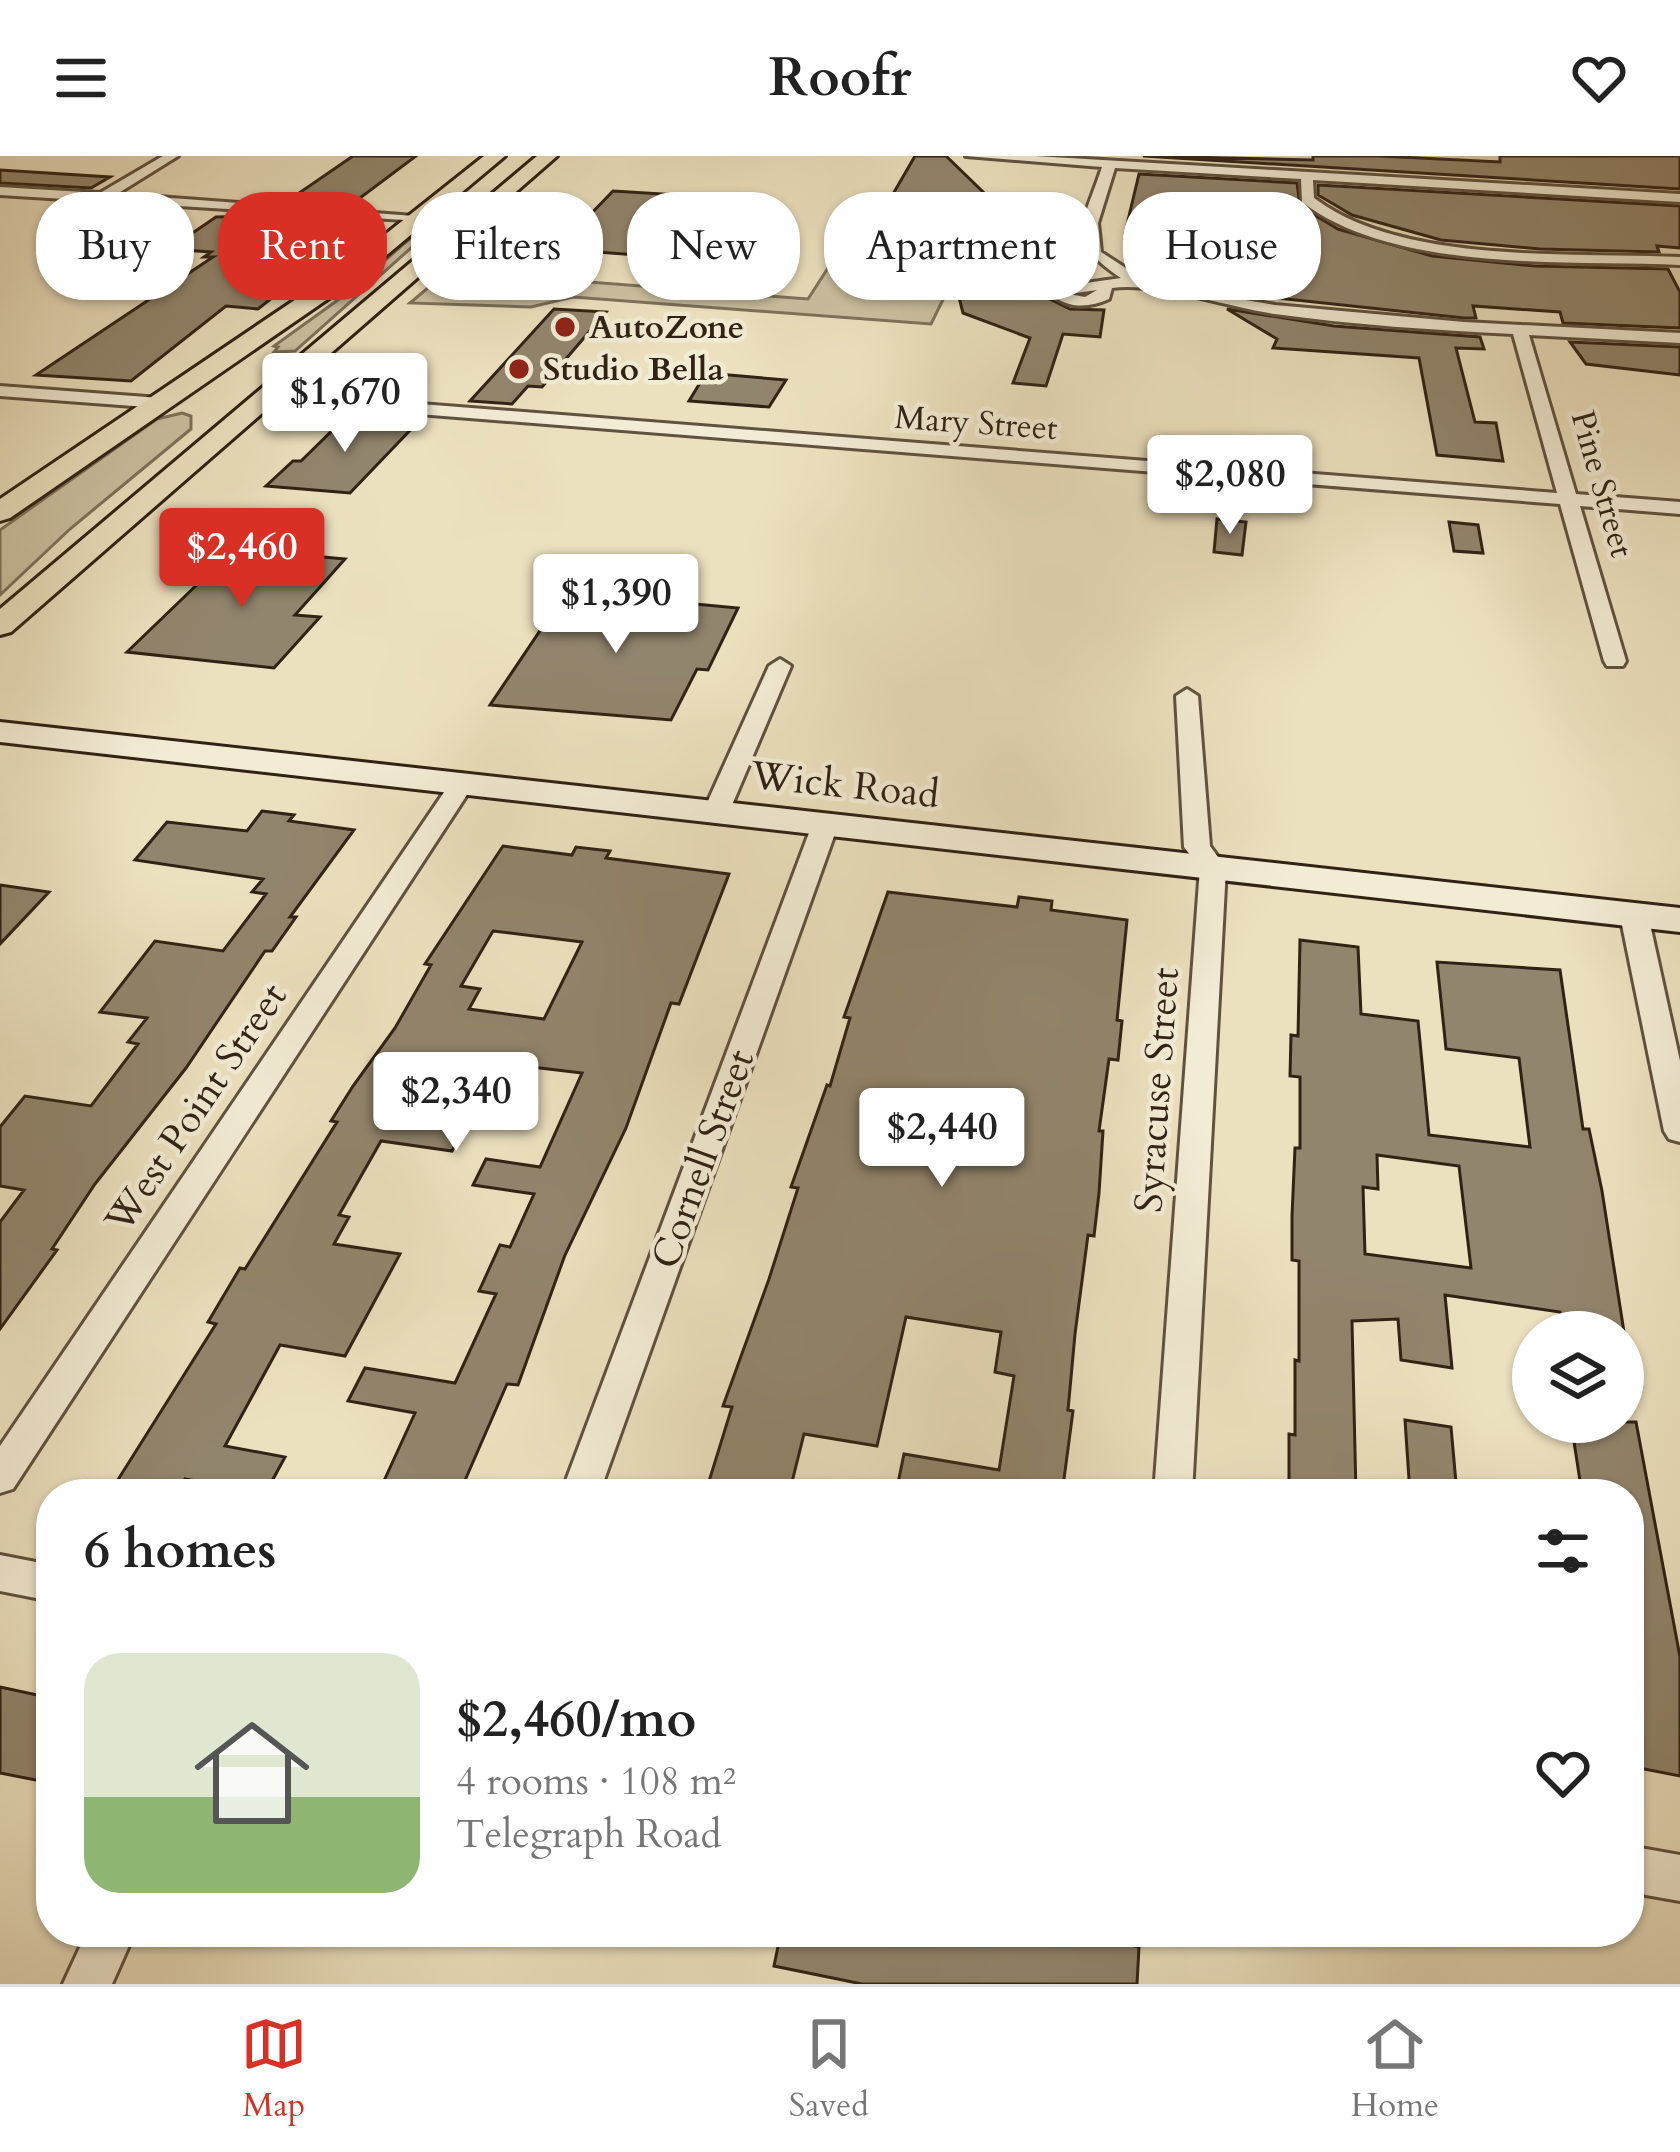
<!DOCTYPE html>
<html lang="en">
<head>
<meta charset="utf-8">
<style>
	:root { --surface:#fff; --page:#f2f2f2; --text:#222; --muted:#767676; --line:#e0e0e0; --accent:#d93025 }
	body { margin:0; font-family:Cardo,serif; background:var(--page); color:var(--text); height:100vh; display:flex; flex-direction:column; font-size:45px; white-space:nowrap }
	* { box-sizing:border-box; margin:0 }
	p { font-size:39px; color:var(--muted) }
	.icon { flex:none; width:66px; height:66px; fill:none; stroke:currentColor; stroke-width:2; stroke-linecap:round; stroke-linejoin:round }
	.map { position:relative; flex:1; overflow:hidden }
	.details { position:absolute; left:36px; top:1323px; width:1608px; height:468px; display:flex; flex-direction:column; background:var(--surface); border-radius:48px; box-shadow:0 3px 9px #0004 }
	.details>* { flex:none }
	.banner { position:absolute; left:36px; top:36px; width:1608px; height:108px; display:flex; gap:24px }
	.fabs { position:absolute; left:1512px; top:1155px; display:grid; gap:24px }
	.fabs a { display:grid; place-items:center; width:132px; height:132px; border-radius:50%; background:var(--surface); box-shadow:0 3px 9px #0004; font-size:60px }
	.price { position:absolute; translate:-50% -102px; padding:0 27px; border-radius:12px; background:#fff; color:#222; font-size:39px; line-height:78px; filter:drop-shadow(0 3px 6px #0008) }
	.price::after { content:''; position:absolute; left:50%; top:72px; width:36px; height:27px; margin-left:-18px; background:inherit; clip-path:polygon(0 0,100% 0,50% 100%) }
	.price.current { background:var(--accent); color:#fff }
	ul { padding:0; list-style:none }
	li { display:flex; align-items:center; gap:36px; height:300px; padding:0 48px }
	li+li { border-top:3px solid var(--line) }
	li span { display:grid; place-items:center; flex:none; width:336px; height:240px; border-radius:36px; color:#555 }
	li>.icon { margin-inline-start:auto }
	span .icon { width:144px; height:144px; fill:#fffc; stroke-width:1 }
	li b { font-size:51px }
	h2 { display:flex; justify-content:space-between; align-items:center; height:144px; padding:0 48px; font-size:51px }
	.pill { padding:0 42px; border-radius:48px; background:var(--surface); box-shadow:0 3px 9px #0004; font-size:42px; line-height:108px }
	.pill.current { background:var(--accent); color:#fff }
	header { display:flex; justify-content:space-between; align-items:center; height:156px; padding:0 48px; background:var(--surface); font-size:54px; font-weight:800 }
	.tab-bar { display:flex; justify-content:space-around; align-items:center; height:168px; border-top:3px solid var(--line); background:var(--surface); font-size:33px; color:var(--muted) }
	.tab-bar a { display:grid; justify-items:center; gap:6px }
	.tab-bar .current { color:var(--accent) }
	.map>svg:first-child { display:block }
	.green { fill:#ccc1a2; stroke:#7e725b; stroke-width:3 }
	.building { fill:#92856d; stroke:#302214; stroke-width:3; fill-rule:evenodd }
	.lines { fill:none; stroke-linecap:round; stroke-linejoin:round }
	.street-casing { stroke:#5f523f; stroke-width:6 }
	.secondary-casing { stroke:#302214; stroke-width:6 }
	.primary-casing { stroke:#302214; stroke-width:6 }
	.street { fill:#f3ecd5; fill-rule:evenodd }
	.secondary { fill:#f3ecd5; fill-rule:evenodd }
	.primary { fill:#ece1bf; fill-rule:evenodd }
	.poi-dot { fill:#8f2418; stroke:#f3ecd5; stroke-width:4.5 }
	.labels { text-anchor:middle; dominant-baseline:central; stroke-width:9; stroke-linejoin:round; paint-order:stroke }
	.far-poi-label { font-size:33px; font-weight:bold; fill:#302214; stroke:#f3ecd5; text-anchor:start }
	.far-street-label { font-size:33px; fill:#302214; stroke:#f3ecd5 }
	.street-label { font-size:39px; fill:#302214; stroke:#f3ecd5 }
</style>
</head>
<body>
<header><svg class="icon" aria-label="menu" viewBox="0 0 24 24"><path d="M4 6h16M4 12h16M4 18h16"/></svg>Roofr<svg class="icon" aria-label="heart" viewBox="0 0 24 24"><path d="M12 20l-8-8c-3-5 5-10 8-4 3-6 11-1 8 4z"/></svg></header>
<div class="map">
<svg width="1680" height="1828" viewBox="0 0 1680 1828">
	<rect width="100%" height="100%" fill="#ece1bf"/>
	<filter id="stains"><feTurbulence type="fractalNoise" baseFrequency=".00167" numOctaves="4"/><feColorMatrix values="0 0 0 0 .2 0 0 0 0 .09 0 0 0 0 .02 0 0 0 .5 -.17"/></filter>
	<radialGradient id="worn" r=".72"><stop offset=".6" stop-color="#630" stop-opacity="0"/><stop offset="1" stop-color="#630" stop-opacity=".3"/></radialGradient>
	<path class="green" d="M432,64L438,68L295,195L274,196L278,191L274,190L342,141Z
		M850,78L972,85L931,168L573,141L531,151L410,147L448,115L808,143Z
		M182,257L191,260V273L70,373L0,439V374L157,263Z"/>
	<path class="building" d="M353,0H416L348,51L286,46Z
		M915,0H946L1041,92L1035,117L1062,113L1074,124L1048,129V142L1070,153L1104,154L1100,181L1063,178L1046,230L1013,227L1030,182L963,157L957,133L984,112L964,61L892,57L902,39L893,38Z
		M1143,0L1313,4V0H1379L1500,6V0H1680V33Z
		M0,14L110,21L91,32L0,27Z
		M1139,18L1297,27L1300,50L1338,73L1432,100L1535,110L1668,113L1680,136V172L1563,167L1560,156L1473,150L1476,162H1464L1239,138L1162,114L1139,100L1125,77Z
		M1318,29L1680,50V92L1657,90L1659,96L1540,93L1441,84L1352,59L1318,39Z
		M613,35L679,39L671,47L680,48L637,99L557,93Z
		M266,60L330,64L308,81L347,83L258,153L226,150L131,225L36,219L213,101H204L211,96L169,93L216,61Z
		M554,153L606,156L542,231L528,230L512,248L470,245Z
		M1227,153L1334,170L1480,181L1484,193L1456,192L1475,266L1496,267L1503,305L1437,299L1419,202L1273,192L1277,183Z
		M1570,186L1680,191V219L1586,208Z
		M706,217L786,224L769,251L689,245Z
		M348,259L419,265L350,337L266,330L293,305H301Z
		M1217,363L1246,366L1242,399L1214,396Z
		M1449,366L1478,369L1483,397L1454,395Z
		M234,393L345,403L295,459L320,461L274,512L127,496Z
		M566,436L738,452L708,514L697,513L671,564L490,549Z
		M262,655L294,659L289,665L354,674L290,761H296L272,795H265L186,912L95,1028L52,1093L57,1094L0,1173V1066L24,1034L0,1030V971L25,940L91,950L138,888L128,886L147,862L100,856L155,785L223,795L266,738L252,736L263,723L135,704L167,666L247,675Z
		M503,690L572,699L576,691L610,695L606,702L729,718L679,848L671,847L626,972L565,1099L518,1229L507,1228L459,1338H378L415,1257L348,1245L365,1212L455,1227L496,1138L479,1135L500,1089L510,1091L534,1038L473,1029L486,1003L540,1011L582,917L498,907L452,995L381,985L339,1059L349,1061L334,1088L400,1098L345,1200L280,1189L225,1290L285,1301L265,1338L185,1323L176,1338L114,1330L216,1168L208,1166L240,1112L245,1113L337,966L331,965L353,930L395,872L431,809L425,808ZM493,775L582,786L544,863L469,853L480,833L461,830Z
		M0,729L49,736L0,788Z
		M888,736L1017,751L1019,741L1052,745L1051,754L1127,764L1117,864L1122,865L1118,904L1109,903L1099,975H1103L1099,1037L1094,1080L1088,1079L1075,1178L1068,1254L1073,1255L1062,1338H964L898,1327L904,1298L999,1314L1014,1220L995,1216L1001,1176L906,1161L877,1290L804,1278L789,1338L706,1335L732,1251L723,1250L769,1123L798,1032L791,1031L827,929L830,930L850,862L844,861Z
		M1300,784L1358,791L1361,858L1418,865L1429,979L1530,991L1519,902L1446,893L1437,806L1560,814L1583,973H1589L1602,1035L1624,1176H1562L1560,1156L1445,1139L1452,1212L1401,1204L1398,1163L1352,1165L1356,1338H1289V1278L1295,1279V1204L1299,1205V1105L1292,1104V1060L1295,992H1300V921L1290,920L1291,879L1298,880ZM1377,999L1459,1010L1471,1112L1365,1098L1363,1031L1378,1033Z
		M1405,1264L1451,1271L1457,1338H1410Z
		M1571,1266H1636L1680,1501V1620L1629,1610V1338H1582Z
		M0,1531L51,1542V1627L0,1617Z
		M781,1776H1077L1139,1791L1137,1828H862L774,1810Z"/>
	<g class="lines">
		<g class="street-casing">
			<path id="street" d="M163,0H178L117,38L428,61L421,65L0,39V31L100,37Z
				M966,0H1035L1680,38V46L1313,24L1314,42C1402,109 1572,96 1680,101V109C1567,104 1395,117 1302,46L1301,23L1115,12L1098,67L1101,96L1135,118L1194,135L1275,149L1464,166L1680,177V187L1529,179L1576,338L1680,346V358L1580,350L1626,505L1623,510H1607L1604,505L1560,348L267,246L258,241L267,236L1557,337L1513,178C1434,174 1354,169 1275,158C1226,151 1157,126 1112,132L1109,143C1089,152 1068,153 1051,138V132L1121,122C1063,83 1083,70 1102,11ZM1097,134L1085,141L1069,138Z
				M0,230L160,242L169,247L160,252L0,240Z
				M780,503L791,510L729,656L716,664L707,661L703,656L769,510Z
				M1187,533L1198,540L1210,690L1226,712L1192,1338H1154L1200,712L1184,691L1176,540Z
				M462,621L474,628L13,1333L0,1337V1290L453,623Z
				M825,661L838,669L599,1338H561L812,669Z
				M1634,751L1648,759L1680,905V986L1669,983L1664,975L1620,759Z
				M0,1399L51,1409V1445L0,1435Z
				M1629,1690L1680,1699V1745L1629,1736Z
				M87,1776H135L112,1828H63Z"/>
		</g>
		<g class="secondary-casing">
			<path id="secondary" d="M0,566L1680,752V776L0,586Z"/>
		</g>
		<g class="primary-casing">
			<path id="primary" d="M484,0H505L364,118L10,362L0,365V343L348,108Z
				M537,0H557L11,476L0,479V453Z"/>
		</g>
		<use href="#street" class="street"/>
		<use href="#secondary" class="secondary"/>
		<use href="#primary" class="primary"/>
	</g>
	<g class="poi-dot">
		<circle cx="565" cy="171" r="12"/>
		<circle cx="519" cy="213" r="12"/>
	</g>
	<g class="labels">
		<g class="far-poi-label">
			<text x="589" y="171">AutoZone</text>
			<text x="543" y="213">Studio Bella</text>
		</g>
		<g class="far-street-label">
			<text transform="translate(976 267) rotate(4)">Mary Street</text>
			<text transform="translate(1602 328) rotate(74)">Pine Street</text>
		</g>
		<g class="street-label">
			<text transform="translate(845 629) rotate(6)">Wick Road</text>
			<text transform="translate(1157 934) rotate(-86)">Syracuse Street</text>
			<text transform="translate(196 952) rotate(-56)">West Point Street</text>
			<text transform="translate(703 1003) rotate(-70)">Cornell Street</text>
		</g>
	</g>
	<rect width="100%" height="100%" filter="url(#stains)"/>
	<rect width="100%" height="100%" fill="url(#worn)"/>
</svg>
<div class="fabs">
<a><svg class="icon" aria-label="layers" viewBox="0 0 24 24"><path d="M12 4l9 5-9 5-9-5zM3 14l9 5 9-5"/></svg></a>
</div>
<b class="price" style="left:345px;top:299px">$1,670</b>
<b class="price" style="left:1230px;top:381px">$2,080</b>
<b class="price current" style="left:242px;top:454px">$2,460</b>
<b class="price" style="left:616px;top:500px">$1,390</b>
<b class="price" style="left:456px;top:998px">$2,340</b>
<b class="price" style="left:942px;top:1034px">$2,440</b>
<div class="banner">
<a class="pill">Buy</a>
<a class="pill current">Rent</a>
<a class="pill">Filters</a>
<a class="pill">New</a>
<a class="pill">Apartment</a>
<a class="pill">House</a>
</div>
<section class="details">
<h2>6 homes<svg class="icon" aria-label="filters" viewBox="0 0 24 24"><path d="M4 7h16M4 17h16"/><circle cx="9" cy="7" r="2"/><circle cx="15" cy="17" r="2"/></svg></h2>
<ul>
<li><span style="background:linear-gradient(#dfe7d0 60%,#8fb573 0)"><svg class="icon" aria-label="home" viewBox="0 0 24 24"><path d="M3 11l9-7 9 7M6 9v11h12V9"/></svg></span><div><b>$2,460/mo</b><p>4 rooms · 108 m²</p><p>Telegraph Road</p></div><svg class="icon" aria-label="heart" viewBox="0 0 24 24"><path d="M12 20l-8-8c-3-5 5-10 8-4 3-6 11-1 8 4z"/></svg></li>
</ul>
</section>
</div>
<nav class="tab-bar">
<a class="current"><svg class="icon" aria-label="map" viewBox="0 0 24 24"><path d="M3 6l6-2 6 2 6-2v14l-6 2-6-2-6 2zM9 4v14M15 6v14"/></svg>Map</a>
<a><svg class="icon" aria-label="saved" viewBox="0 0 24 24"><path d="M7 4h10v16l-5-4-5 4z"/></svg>Saved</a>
<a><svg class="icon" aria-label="home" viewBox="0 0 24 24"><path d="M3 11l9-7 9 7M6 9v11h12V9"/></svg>Home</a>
</nav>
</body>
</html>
